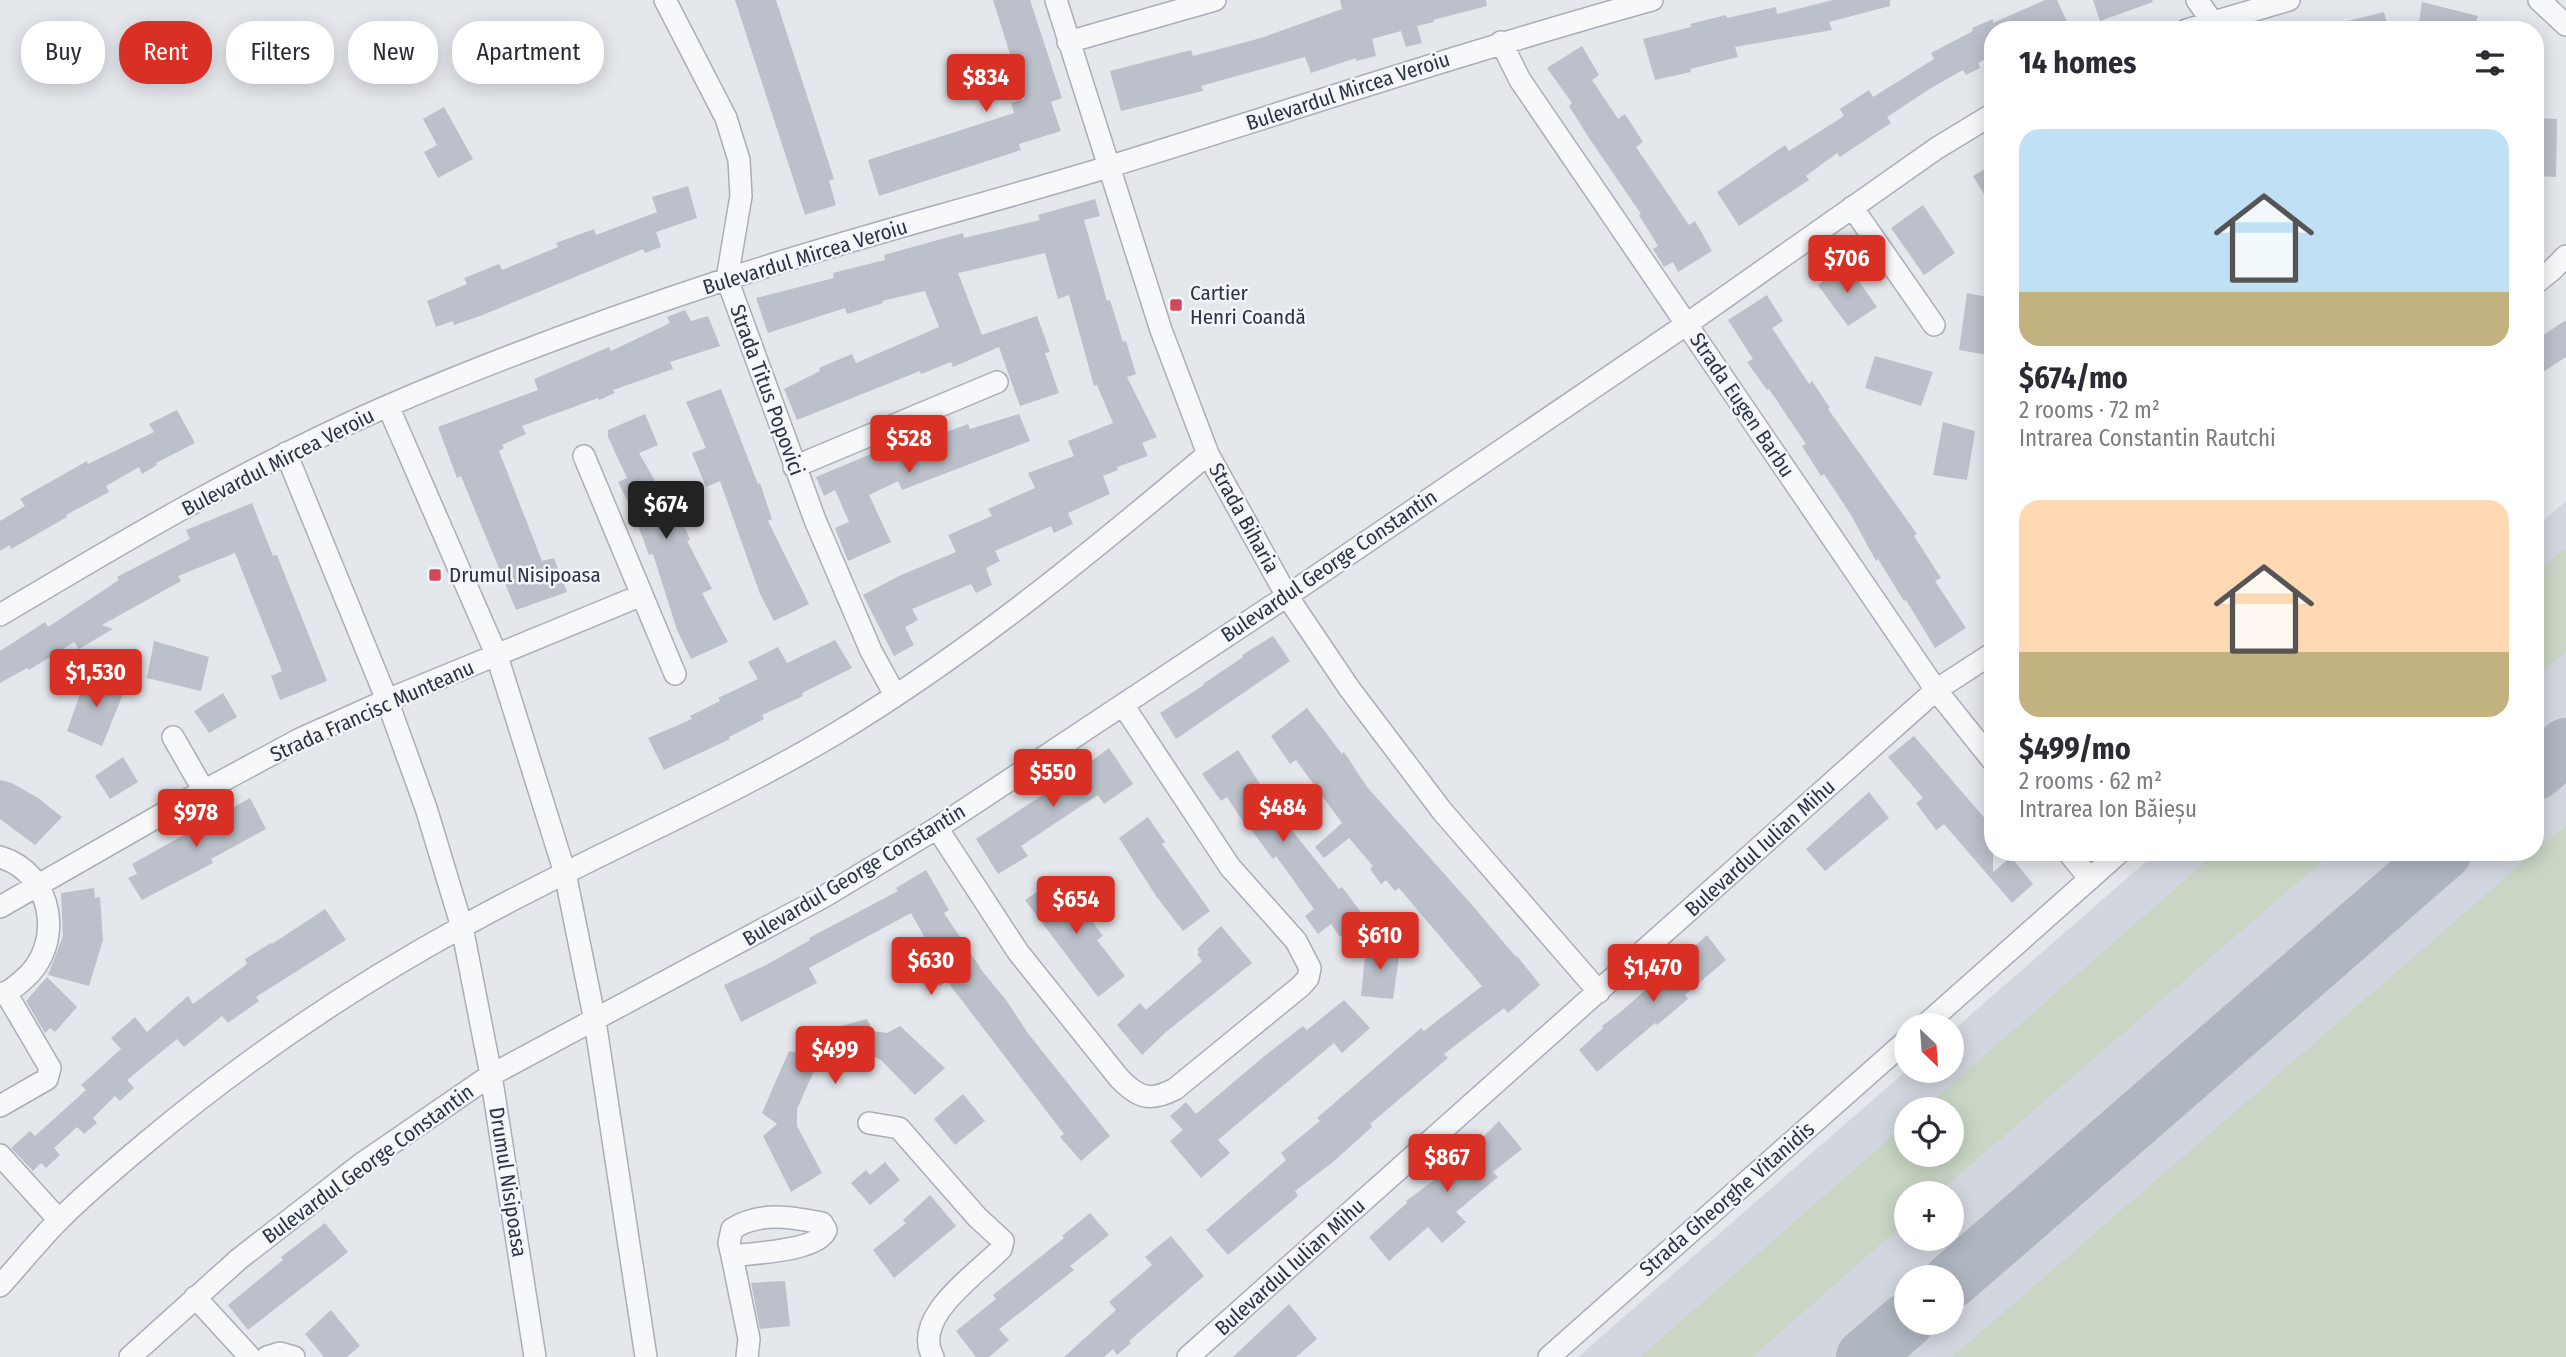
<!DOCTYPE html>
<html lang="en">
<head>
<meta charset="utf-8">
<style>
	:root { --surface:#fff; --page:#f2f2f3; --text:#2b2b33; --muted:#7c7c81; --accent:#d93025 }
	body { margin:0; font-family:"Fira Sans Condensed",sans-serif; background:var(--page); color:var(--text); height:100vh; display:flex; flex-direction:column; font-size:26px; white-space:nowrap }
	* { box-sizing:border-box; margin:0 }
	p { font-size:23px; color:var(--muted) }
	.icon { flex:none; width:38px; height:38px; fill:none; stroke:currentColor; stroke-width:2; stroke-linecap:round; stroke-linejoin:round }
	.map { position:relative; flex:1; overflow:hidden }
	.panel { position:absolute; left:1984px; top:21px; width:560px; height:840px; display:flex; flex-direction:column; background:var(--surface); border-radius:28px; box-shadow:0 4px 18px #0003 }
	.panel>* { flex:none }
	.top-card { position:absolute; left:21px; top:21px; width:665px; height:63px; display:flex; gap:14px }
	.needle { width:46px; rotate:155deg }
	.buttons { position:absolute; left:1894px; top:1013px; display:grid; gap:14px }
	.buttons a { display:grid; place-items:center; width:70px; height:70px; border-radius:50%; background:var(--surface); box-shadow:0 4px 18px #0003; font-size:35px }
	.price { position:absolute; translate:-50% -60px; padding:0 16px; border-radius:7px; background:var(--accent); color:#fff; font-size:23px; line-height:46px; filter:drop-shadow(0 2px 4px #0008) }
	.price::after { content:''; position:absolute; left:50%; top:42px; width:21px; height:16px; margin-left:-10px; background:inherit; clip-path:polygon(0 0,100% 0,50% 100%) }
	.price.on { background:#222; color:#fff }
	ul { padding:0; list-style:none }
	li { display:grid; align-content:center; gap:14px; height:371px; padding:0 35px }
	li span { display:grid; place-items:center; height:217px; border-radius:21px; color:#555 }
	li>.icon { margin-inline-start:auto }
	span .icon { width:126px; height:126px; fill:#fffc; stroke-width:1 }
	li b { font-size:30px }
	h2 { display:flex; justify-content:space-between; align-items:center; height:84px; padding:0 35px; font-size:30px }
	.pill { padding:0 24px; border-radius:28px; background:var(--surface); box-shadow:0 4px 18px #0003; font-size:24px; line-height:63px }
	.pill.on { background:var(--accent); color:#fff }
	.map>svg:first-child { display:block }
	.built { fill:#d2d6de; fill-rule:evenodd }
	.green { fill:#c9d6c5 }
	.lines { fill:none; stroke-linecap:round; stroke-linejoin:round }
	.taxiway { stroke:#b0b6c1; stroke-width:56 }
	.building { fill:#bbc0ca }
	.street-casing { stroke:#a9aeb7; stroke-width:24 }
	.street { stroke:#f7f8fa; stroke-width:21 }
	.poi-dot { fill:#d1495b; stroke:#f4f6f9; stroke-width:2.5 }
	.labels { text-anchor:middle; dominant-baseline:central; stroke-width:5; stroke-linejoin:round; paint-order:stroke }
	.street-label { font-size:21px; fill:#2b3445; stroke:#f4f6f9 }
	.poi-label { font-size:21px; fill:#2b3445; stroke:#f4f6f9; text-anchor:start }
</style>
</head>
<body>
<div class="map">
<svg width="2566" height="1357" viewBox="0 0 2566 1357">
	<rect width="100%" height="100%" fill="#e4e7ec"/>
	<path class="built" d="M2566,501V1357H1578L1906,1071H1951V1032L2157,852H2536V527ZM1906,1110H1951V1155H1906ZM1906,1194H1951V1239H1906ZM1906,1278H1951V1323H1906Z"/>
	<path class="green" d="M2563,550L2566,551V651L2536,677V573Z
		M2566,825V1357H1952Z
		M2217,852H2333L1938,1193L1906,1194V1222L1752,1357H1640L1906,1124V1155H1951V1110L1923,1109Z"/>
	<g class="lines">
		<path class="taxiway" d="M2536,772L2566,746
			M1951,1281L2444,852
			M1864,1357L1906,1321"/>
	</g>
	<path class="building" d="M735,0H776L834,179L829,181L836,205L805,215Z
		M993,0H1030L1062,98L1051,102L1061,131L1019,144L1021,150L879,196L868,160L1014,113L1011,103L1024,99Z
		M1340,0H1486L1487,6L1433,20L1434,22L1417,26L1422,43L1406,47L1401,31L1372,39L1376,56L1356,61V58L1311,73L1305,57L1201,86L1203,91L1121,111L1110,71L1191,50L1193,56L1261,38L1342,9Z
		M1833,0H1890V6L1829,22L1832,30L1735,47L1738,57L1690,69L1691,72L1655,80L1643,39L1691,27L1690,24L1726,15L1727,18L1776,7L1777,14Z
		M2045,0H2057L2071,30H1993V55L1978,63L1980,68L1966,75L1963,70L1931,88L1887,117L1891,123L1840,157L1837,153L1806,176L1809,180L1739,226L1717,192L1785,145L1789,151L1844,116L1840,109L1869,90L1873,97L1934,59L1931,53L1973,31L1972,28L1993,19V23Z
		M2093,0H2152L2153,2L2100,21Z
		M2422,2L2478,16L2474,30H2418Z
		M2384,12L2389,30H2337L2336,24Z
		M1582,46L1599,75L1592,80L1618,119L1625,114L1643,142L1636,147L1689,225L1695,221L1712,251L1678,272L1673,262L1664,267L1653,249L1658,246L1639,215L1641,214L1589,138L1569,106L1572,103L1547,68Z
		M444,107L473,159L438,178L424,152L437,145L423,119Z
		M2536,118L2557,119L2556,177L2536,176Z
		M1993,164V209L1973,176Z
		M688,186L697,218L656,232L661,247L645,253L643,249L480,316L454,325L453,321L436,327L427,301L467,284L464,278L499,264L502,270L558,247L556,243L594,229L596,235L657,212L652,197Z
		M1095,199L1100,216L1084,220L1107,301L1110,300L1123,342L1126,341L1136,374L1127,377L1157,437L1142,443L1148,456L1117,467L1118,470L1103,476L1110,494L1068,513L1073,524L1054,533L1051,526L995,551L1000,561L986,568L992,585L976,593L971,584L912,609L918,620L905,627L914,645L894,656L863,595L899,576L956,552L948,535L992,516L988,509L1035,488L1028,473L1074,456L1068,441L1113,423L1097,385L1094,386L1069,295L1058,299L1045,253L958,273L982,335L1037,316L1050,352L1045,353L1059,393L1020,406L999,347L953,367L951,362L921,374L920,371L797,420L784,389L820,371L819,368L852,354L856,363L939,327L925,291L882,301L883,303L847,314L845,308L768,333L756,298L834,278L833,273L885,260L884,255L963,233L964,238L1040,220L1038,215Z
		M1923,205L1955,253L1924,275L1891,228Z
		M1847,264L1877,307L1848,326L1818,285Z
		M1967,293L1993,298V356L1959,350Z
		M1767,295L1783,321L1772,328L1809,384L1812,381L1830,408L1828,409L1917,534L1914,536L1941,578L1935,581L1966,628L1935,648L1906,600L1904,601L1878,559L1876,561L1851,515L1824,474L1821,476L1802,446L1806,444L1769,389L1767,390L1747,362L1753,359L1728,320Z
		M685,310L691,321L708,316L720,346L670,362L673,369L613,390L615,393L599,400L598,398L522,426L526,434L502,445L504,448L499,451L542,561L554,558L567,592L516,610L461,476L457,478L438,427L538,390L534,379L609,347L611,351L670,323L667,317Z
		M2566,320V357L2543,372L2536,362V340Z
		M1875,356L1933,372L1921,406L1865,388Z
		M721,389L758,484L760,483L772,519L768,521L809,604L774,621L760,594L720,481L706,487L692,453L706,448L686,402Z
		M177,410L195,443L156,463L157,465L142,474L139,467L106,486L109,492L66,515L67,517L11,549L10,545L0,551V521L25,506L20,499L87,461L88,464L154,432L149,424Z
		M645,414L658,445L639,453L671,509L677,506L690,540L687,541L712,589L702,593L728,642L691,659L677,630L653,554L649,555L633,512L618,482L627,478L608,437V430Z
		M1019,414L1030,441L902,490L898,481L869,495L891,542L848,561L835,528L849,522L835,490L824,496L816,477L871,454L872,457L923,439V441L968,424L970,429Z
		M1943,422L1975,431L1967,480L1933,475Z
		M252,503L273,556L277,555L327,681L280,700L271,676L282,671L235,553L178,576L181,581L102,625L113,629L79,649L74,642L29,670L27,668L0,683V651L45,622L48,627L119,580L117,577L190,539L186,530Z
		M1273,636L1290,661L1176,739L1160,713L1204,685L1203,684L1243,657L1242,655Z
		M835,640L852,668L802,693L803,696L762,715L764,719L729,737L730,739L664,770L648,738L692,719L690,716L720,701L718,698L758,679L748,662L778,647L787,663Z
		M154,641L209,657L201,691L147,678Z
		M88,672L126,687L102,746L67,731Z
		M223,693L237,717L209,733L194,711Z
		M1307,708L1342,754L1344,752L1367,787L1472,905L1516,957L1517,956L1540,985L1508,1013L1504,1008L1444,1054L1448,1058L1370,1124L1372,1127L1333,1162L1295,1191L1298,1196L1228,1255L1206,1230L1286,1160L1281,1153L1320,1121L1317,1118L1421,1028L1424,1031L1482,986L1399,888L1395,891L1386,880L1381,884L1370,869L1373,866L1349,838L1324,858L1315,847L1342,823L1296,760L1290,764L1271,736Z
		M1914,736L1993,828V872L2011,857L2033,884L2012,903L1944,824L1936,830L1916,803L1923,798L1888,757Z
		M1109,748L1133,784L1104,804L1098,795L1066,816L1021,846L1028,856L998,874L976,839L1070,777Z
		M1238,750L1282,818L1339,889L1342,887L1364,916L1340,937L1331,924L1318,934L1305,916L1314,909L1276,856L1273,859L1250,828L1248,829L1227,797L1221,801L1202,774Z
		M123,757L138,782L110,799L95,776Z
		M0,780L12,783L38,798L62,817L35,845L0,819Z
		M1869,792L1889,818L1825,871L1806,849Z
		M250,798L266,829L211,859L213,863L142,900L128,878L137,874L132,864Z
		M1148,817L1165,842L1162,844L1210,911L1183,931L1156,896L1119,838Z
		M926,870L949,910L944,913L983,972L1006,1000L1027,1032L1110,1136L1081,1161L1060,1137L1064,1134L947,981L940,986L921,959L933,952L911,913L809,968L817,983L741,1022L724,985L768,964L810,940L809,938L898,891L896,888Z
		M1057,878L1079,911L1083,909L1103,936L1097,940L1125,976L1098,997L1025,900Z
		M94,888L95,898L100,897L103,940L89,986L48,975L63,936L61,893Z
		M325,909L346,940L256,997L259,1001L228,1023L222,1016L184,1047L177,1039L127,1080L134,1088L120,1101L115,1096L93,1118L97,1123L84,1134L77,1127L54,1148L60,1155L46,1168L41,1163L33,1171L11,1148L30,1131L35,1136L86,1090L81,1085L121,1049L111,1038L135,1017L147,1032L188,996L193,1004L247,964L245,959L271,943L272,944Z
		M1221,926L1252,963L1166,1032L1142,1055L1117,1025L1140,1003L1146,1010L1202,961L1197,954L1199,952L1197,949Z
		M1707,935L1726,960L1685,995L1688,999L1657,1025L1655,1023L1597,1072L1579,1050L1603,1028L1602,1026L1623,1010Z
		M1366,946L1400,949L1393,999L1361,996Z
		M47,977L77,1007L55,1032L50,1028L45,1033L26,1001Z
		M1344,1000L1370,1028L1342,1053L1334,1043L1218,1140L1230,1153L1201,1178L1170,1141L1183,1130L1170,1116L1186,1102L1196,1114L1262,1058L1303,1026L1307,1030Z
		M867,1019L873,1031L887,1033L900,1026L945,1068L915,1095L881,1060L867,1053L824,1065L813,1073L797,1109V1126L822,1173L791,1192L763,1136L777,1124L762,1113L789,1051L811,1055L808,1035Z
		M963,1094L985,1121L955,1145L934,1119Z
		M1499,1121L1522,1149L1493,1172L1498,1177L1456,1212L1466,1222L1442,1243L1428,1227L1389,1261L1369,1237L1407,1203L1406,1201L1445,1172L1443,1169L1480,1140Z
		M885,1162L900,1180L870,1205L851,1183L866,1170L870,1175Z
		M930,1195L956,1226L894,1278L873,1250L906,1223L903,1220Z
		M1090,1213L1109,1235L1070,1266L1074,1270L999,1329L1009,1340L989,1357H976L956,1331L996,1299L993,1295L1064,1238L1062,1236Z
		M325,1223L348,1252L248,1330L228,1305L283,1260L281,1257Z
		M1171,1236L1204,1276L1129,1341L1131,1343L1117,1355L1113,1349L1104,1357H1064L1116,1310L1109,1302L1152,1265L1145,1257Z
		M785,1281L790,1326L760,1329L751,1283Z
		M1289,1304L1317,1339L1296,1357H1233Z
		M331,1310L360,1346L347,1357H324L305,1334Z"/>
	<g class="lines">
		<g class="street-casing">
			<path id="street" d="M665,0L726,118L739,160L741,196L727,279L815,520L871,651L895,695
				M1056,0L1161,330L1208,454L1287,596L1349,688L1442,811L1599,992
				M2197,0L2218,30
				M2539,0L2566,25
				M2186,30L2289,0
				M1068,42L1215,0
				M1501,42L1520,80L1936,690L1993,761
				M1852,207L1934,325
				M2536,283L2552,270L2566,256
				M388,406L497,656L565,873L595,1021L646,1357
				M286,453L387,700L426,808L462,927L491,1075L535,1357
				M584,456L675,674
				M794,467L997,382
				M0,615C124,541 250,466 383,408C494,360 609,318 724,280C851,238 980,206 1108,167C1289,111 1469,51 1652,0
				M173,737L204,791
				M937,828L1018,952L1119,1078C1138,1098 1150,1102 1175,1089L1301,986L1308,978L1310,968L1296,941L1230,867L1123,705
				M2068,852L2090,879
				M0,857C54,873 65,945 23,980C16,986 9,993 0,994
				M0,907L185,801L300,739L387,700L642,595
				M1924,1026L2120,852
				M0,1106L47,1079L50,1068L6,993
				M869,1123L899,1128L977,1217L1003,1241L1001,1249C977,1274 911,1317 933,1357
				M0,1155L59,1220
				M732,1256C753,1253 819,1251 826,1230L822,1223C791,1217 760,1211 732,1229L729,1243L732,1256L749,1339L747,1357
				M0,1286C20,1264 38,1241 59,1220C87,1192 118,1166 148,1141C245,1060 349,989 460,928C583,859 714,806 835,734C969,653 1089,554 1208,454
				M195,1297L250,1357
				M130,1357L239,1259L360,1165L491,1075L825,896L937,828L1287,596L1687,324L1937,148L1993,114
				M267,1357L280,1353L294,1357
				M1188,1357L1936,690L1993,653
				M1549,1357L1906,1041"/>
		</g>
		<use href="#street" class="street"/>
	</g>
	<g class="poi-dot">
		<rect x="1169" y="298" width="14" height="14" rx="3.5"/>
		<rect x="428" y="568" width="14" height="14" rx="3.5"/>
	</g>
	<g class="labels">
		<g class="street-label">
			<text transform="translate(1348 91) rotate(-18)">Bulevardul Mircea Veroiu</text>
			<text transform="translate(805 257) rotate(-17)">Bulevardul Mircea Veroiu</text>
			<text transform="translate(767 390) rotate(70)">Strada Titus Popovici</text>
			<text transform="translate(1742 405) rotate(56)">Strada Eugen Barbu</text>
			<text transform="translate(278 462) rotate(-27)">Bulevardul Mircea Veroiu</text>
			<text transform="translate(1244 518) rotate(61)">Strada Biharia</text>
			<text transform="translate(1329 566) rotate(-34)">Bulevardul George Constantin</text>
			<text transform="translate(372 711) rotate(-24)">Strada Francisc Munteanu</text>
			<text transform="translate(1760 848) rotate(-42)">Bulevardul Iulian Mihu</text>
			<text transform="translate(854 875) rotate(-31)">Bulevardul George Constantin</text>
			<text transform="translate(368 1164) rotate(-36)">Bulevardul George Constantin</text>
			<text transform="translate(508 1182) rotate(81)">Drumul Nisipoasa</text>
			<text transform="translate(1727 1199) rotate(-41)">Strada Gheorghe Vitanidis</text>
			<text transform="translate(1290 1267) rotate(-42)">Bulevardul Iulian Mihu</text>
		</g>
		<g class="poi-label">
			<text x="1190" y="293">Cartier<tspan x="1190" dy="24">Henri Coandă</tspan></text>
			<text x="449" y="575">Drumul Nisipoasa</text>
		</g>
	</g>
</svg>
<div class="buttons">
<a><svg class="needle" viewBox="-14 -14 28 28"><path d="M0-13l5 13h-10z" fill="#e53935"/><path d="M0 13l5-13h-10z" fill="#7c7c81"/></svg></a>
<a><svg class="icon" aria-label="locate" viewBox="0 0 24 24"><circle cx="12" cy="12" r="6"/><path d="M12 2v4M12 18v4M2 12h4M18 12h4"/></svg></a>
<a>+</a>
<a>−</a>
</div>
<b class="price" style="left:986px;top:114px">$834</b>
<b class="price" style="left:1847px;top:295px">$706</b>
<b class="price" style="left:909px;top:475px">$528</b>
<b class="price on" style="left:666px;top:541px">$674</b>
<b class="price" style="left:96px;top:709px">$1,530</b>
<b class="price" style="left:1053px;top:809px">$550</b>
<b class="price" style="left:1283px;top:844px">$484</b>
<b class="price" style="left:196px;top:849px">$978</b>
<b class="price" style="left:1076px;top:936px">$654</b>
<b class="price" style="left:1380px;top:972px">$610</b>
<b class="price" style="left:931px;top:997px">$630</b>
<b class="price" style="left:1653px;top:1004px">$1,470</b>
<b class="price" style="left:835px;top:1086px">$499</b>
<b class="price" style="left:1447px;top:1194px">$867</b>
<div class="top-card">
<a class="pill">Buy</a>
<a class="pill on">Rent</a>
<a class="pill">Filters</a>
<a class="pill">New</a>
<a class="pill">Apartment</a>
</div>
<section class="panel">
<h2>14 homes<svg class="icon" aria-label="filters" viewBox="0 0 24 24"><path d="M4 7h16M4 17h16"/><circle cx="9" cy="7" r="2"/><circle cx="15" cy="17" r="2"/></svg></h2>
<ul>
<li><span style="background:linear-gradient(#bfe0f5 75%,#c2b280 0)"><svg class="icon" aria-label="home" viewBox="0 0 24 24"><path d="M3 11l9-7 9 7M6 9v11h12V9"/></svg></span><div><b>$674/mo</b><p>2 rooms · 72 m²</p><p>Intrarea Constantin Rautchi</p></div></li>
<li><span style="background:linear-gradient(#ffd9b3 70%,#c2b280 0)"><svg class="icon" aria-label="home" viewBox="0 0 24 24"><path d="M3 11l9-7 9 7M6 9v11h12V9"/></svg></span><div><b>$499/mo</b><p>2 rooms · 62 m²</p><p>Intrarea Ion Băieșu</p></div></li>
</ul>
</section>
</div>
</body>
</html>
